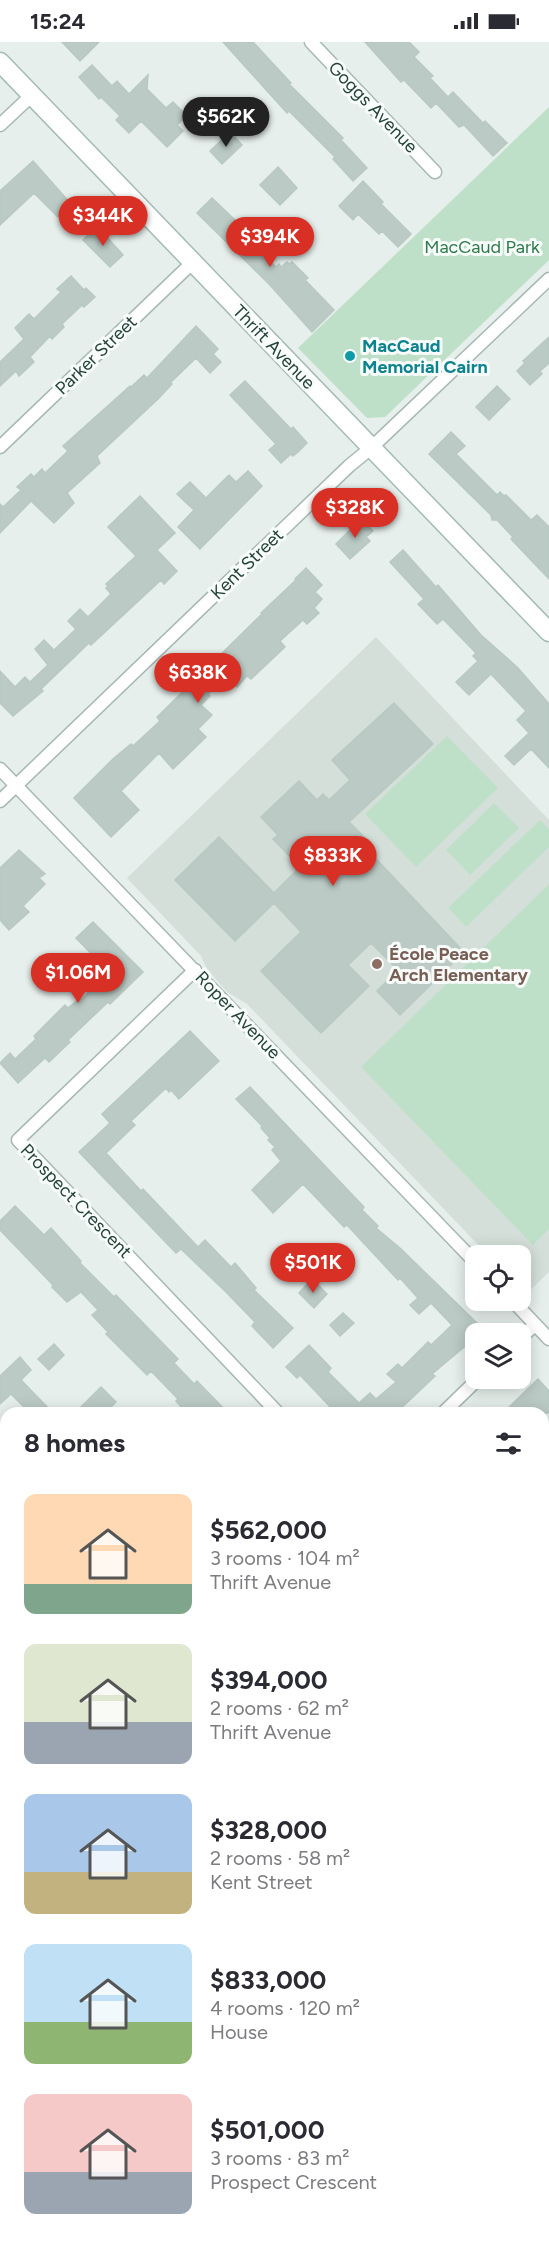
<!DOCTYPE html>
<html lang="en">
<head>
<meta charset="utf-8">
<style>
	:root { --surface:#fff; --page:#f2f2f3; --text:#2b2b33; --muted:#7c7c81; --accent:#d93025 }
	body { margin:0; font-family:Figtree,sans-serif; background:var(--page); color:var(--text); height:100vh; display:flex; flex-direction:column; font-size:22px; white-space:nowrap }
	* { box-sizing:border-box; margin:0 }
	p { font-size:20px; color:var(--muted) }
	.icon { flex:none; width:33px; height:33px; fill:none; stroke:currentColor; stroke-width:2; stroke-linecap:round; stroke-linejoin:round }
	.map { position:relative; flex:1; overflow:hidden }
	.sheet { position:absolute; left:0px; top:1365px; width:549px; height:834px; display:flex; flex-direction:column; background:var(--surface); border-radius:18px 18px 0 0; box-shadow:0 3px 15px #0003 }
	.sheet>* { flex:none }
	.controls { position:absolute; left:465px; top:1203px; display:grid; gap:12px }
	.controls a { display:grid; place-items:center; width:66px; height:66px; border-radius:12px; background:var(--surface); box-shadow:0 3px 15px #0003; font-size:30px }
	.price { position:absolute; translate:-50% -51px; padding:0 14px; border-radius:21px; background:var(--accent); color:#fff; font-size:20px; line-height:39px; filter:drop-shadow(0 2px 3px #0008) }
	.price::after { content:''; position:absolute; left:50%; top:36px; width:18px; height:14px; margin-left:-9px; background:inherit; clip-path:polygon(0 0,100% 0,50% 100%) }
	.price.active { background:#222; color:#fff }
	ul { padding:0; list-style:none }
	li { display:flex; align-items:center; gap:18px; height:150px; padding:0 24px }
	li span { display:grid; place-items:center; flex:none; width:168px; height:120px; border-radius:12px; color:#555 }
	li>.icon { margin-inline-start:auto }
	span .icon { width:72px; height:72px; fill:#fffc; stroke-width:1 }
	li b { font-size:26px }
	h2 { display:flex; justify-content:space-between; align-items:center; height:72px; padding:0 24px; font-size:26px }
	.status { display:flex; justify-content:space-between; align-items:center; height:42px; padding:0 30px; background:var(--surface); direction:ltr }
	.status svg { height:16px; fill:currentColor }
	.map>svg:first-child { display:block }
	.built { fill:#d4dfda }
	.green { fill:#bfe0c8 }
	.building { fill:#bbcac4; stroke:#b8c9c2; stroke-width:1.5 }
	.lines { fill:none; stroke-linecap:round; stroke-linejoin:round }
	.lane-casing { stroke:#a8b8b2; stroke-width:9 }
	.street-casing { stroke:#a8b8b2; stroke-width:15 }
	.secondary-casing { stroke:#a4bbb3; stroke-width:21 }
	.lane { stroke:#fff; stroke-width:6 }
	.street { stroke:#fff; stroke-width:12 }
	.secondary { stroke:#fff; stroke-width:18 }
	.culture-dot { fill:#0f9aa8; stroke:#f7fbf9; stroke-width:2 }
	.education-dot { fill:#8d6e63; stroke:#f7fbf9; stroke-width:2 }
	.labels { text-anchor:middle; dominant-baseline:central; stroke-width:6; stroke-linejoin:round; paint-order:stroke }
	.street-label { font-size:18px; fill:#24423a; stroke:#f7fbf9 }
	.park-label { font-size:18px; fill:#2d7a4b; stroke:#f7fbf9 }
	.culture-label { font-size:18px; font-weight:bold; fill:#0d838f; stroke:#f7fbf9; text-anchor:start }
	.education-label { font-size:18px; font-weight:bold; fill:#785e54; stroke:#f7fbf9; text-anchor:start }
</style>
</head>
<body>
<div class="status"><b>15:24</b><svg viewBox="0 0 49 12"><path d="M0 12V9h3v3zM5 12V6h3v6zM10 12V3h3v9zM15 12V0h3v12zM26 1h20v11H26zM47 4h2v5h-2z"/></svg></div>
<div class="map">
<svg width="549" height="2199" viewBox="0 0 549 2199">
	<rect width="100%" height="100%" fill="#e6efeb"/>
	<path class="built" d="M376,595L549,778V1230L522,1256L520,1214L488,1213L247,962L227,950L207,927L201,914L127,836Z
		M0,2039L6,2045V2093L0,2096Z"/>
	<path class="green" d="M549,65V218L385,375L367,376L298,306Z
		M447,694L498,746L416,825L365,772Z
		M494,761L519,786L470,833L446,808Z
		M540,778L549,787V805L466,885L448,866Z
		M549,842V1187L533,1203L361,1025Z"/>
	<path class="building" d="M62,0H99L80,19Z
		M223,0H253L291,41L289,42L343,96L341,98L367,126L353,139L333,117L335,115L289,69L287,71Z
		M365,0H409L419,10L414,15L433,34L430,36L448,55L453,50L483,81L485,79L507,101L493,114L464,83L459,85L436,61L431,66L404,38L401,40Z
		M92,23L112,44L117,39L129,52L148,33L147,47L166,66L173,60L187,74L177,83L183,89L167,105L141,79L129,91L116,78L120,74L101,55L99,57L79,35Z
		M230,90L242,103L222,122L210,109Z
		M33,119L71,162L58,175L34,151L0,183V149Z
		M278,125L297,146L280,163L260,143Z
		M363,139L383,160L381,162L411,192L398,205L382,189L379,192L358,172L353,178L339,164Z
		M212,156L257,199L253,203L276,225L279,222L281,225L287,220L289,222L292,220L308,236L305,238L334,268L312,290L269,242L197,171Z
		M97,184L123,213L110,225L83,198Z
		M71,234L84,248L86,246L95,255L84,265L82,263L62,282L64,285L52,297L50,294L30,315L34,320L19,334L16,329L0,344V320L24,297L15,286L29,272L34,277L61,250L57,247Z
		M196,284L218,307L213,312L221,320L210,331L196,316L170,341L172,342L158,357L97,414L100,421L67,451L74,461L54,481L31,459L0,491V462L3,465L21,448L17,445L31,432L34,435L42,427L45,431L68,409L63,404L130,344L131,345L144,333L147,336Z
		M549,295V321L540,329L542,332L530,343L517,329L525,321L523,319Z
		M245,339L291,387L293,385L307,401L298,410L293,414L291,412L281,421L269,408L276,402L230,353Z
		M497,344L510,357L489,378L476,365Z
		M451,390L465,404L456,412L497,453L500,450L504,454L506,453L531,478L537,473L549,485V537L511,497L513,495L497,478H492L491,473L429,412Z
		M248,429L262,444L200,507L178,485L194,468L177,452L190,440L206,456L229,433L236,440Z
		M140,454L175,491L157,508L177,529L164,542L161,538L91,603L89,601L41,647L43,649L13,674L0,661V629L15,645L25,635L30,640L48,623L35,607L44,598L54,608L76,587L68,579L80,567L88,575L111,552L106,546L108,544L106,542L136,514L108,485Z
		M361,477L373,489L366,495L370,499L350,517L336,502Z
		M403,508L436,545L438,543L481,593L518,626L549,662V726L531,707L514,723L505,714L529,691L517,678L526,669L491,632L469,653L456,640L478,619L473,614L476,611L443,577L437,582L418,562L424,557L390,520Z
		M306,526L322,543L315,550L322,557L314,566L319,571L307,582L303,578L280,599L285,605L251,637L247,634L237,645L227,635L208,652L210,654L201,663L212,673L198,687L206,695L173,727L159,711L121,749L139,768L111,795L74,756L114,716L131,702L133,704L160,679L157,675L262,572L261,571L296,538L295,537Z
		M394,661L433,702L349,780L367,798L362,802L464,910L400,973L377,949L398,928L371,901L348,923L369,944L321,991L261,929L301,890L274,861L235,899L175,838L219,795L274,851L300,825L273,797L278,793L261,775L299,739L317,758L323,752L329,758L350,738L332,718Z
		M19,808L45,832L39,836L45,842L23,864L29,870L9,888L0,878V826Z
		M93,880L143,930L110,962L108,960L68,998L70,1000L49,1020L45,1016L18,1041L0,1021L10,1011L15,1017L36,997L34,994L65,963L68,966L79,957L81,958L109,930L76,896Z
		M190,989L219,1019L179,1057L171,1048L169,1050L166,1046L131,1079L135,1083L106,1111L141,1149L143,1147L198,1205L205,1198L231,1225L235,1221L256,1246L254,1248L293,1286L273,1306L252,1284L255,1280L224,1248L181,1207L176,1211L79,1110L110,1081L102,1072Z
		M250,1045L364,1165L362,1168L378,1184L376,1186L400,1206L483,1287L476,1292V1294L469,1301L432,1332L435,1334L396,1371H336L300,1333L297,1336L286,1325L309,1303L331,1326L328,1330L359,1361L370,1351L376,1357L396,1340L387,1332L398,1322L402,1326L428,1300L431,1303L452,1283L431,1261L419,1272L410,1263L418,1256L400,1236L398,1238L347,1183L344,1185L303,1142L273,1171L252,1148L281,1119L272,1108L275,1105L268,1098L270,1096L261,1086L262,1084L236,1057Z
		M15,1164L44,1193L51,1186L81,1219L80,1221L114,1255L116,1253L178,1317L174,1321L194,1342L197,1339L228,1371H187L176,1359L178,1357L151,1329L147,1333L106,1292L108,1290L92,1273L98,1268L81,1250L67,1260L52,1245L53,1243L0,1188V1179Z
		M312,1237L327,1252L314,1266L299,1251Z
		M343,1271L354,1281L340,1294L330,1283Z
		M54,1302L64,1313L49,1328L38,1317Z
		M20,1315L31,1328L21,1338L53,1371H30L11,1352L0,1362V1334Z
		M538,1337L549,1349V1371H503Z
		M101,1345L116,1360L105,1371H75Z"/>
	<g class="lines">
		<g class="lane-casing">
			<path id="lane" d="M543,1760L549,1751
				M160,2199L166,2193"/>
		</g>
		<g class="street-casing">
			<path id="street" d="M311,0L435,130
				M0,83L32,53
				M0,405L193,220
				M0,727L476,1221
				M0,759L349,424L371,406L549,237
				M195,928L18,1098L278,1371
				M512,1258L549,1297
				M520,1296L535,1283
				M443,1371L479,1336
				M0,1766L6,1760
				M543,1997L549,2003
				M333,2199L339,2193"/>
		</g>
		<g class="secondary-casing">
			<path id="secondary" d="M0,20L549,590
				M0,1433L6,1440
				M543,1593L549,1587
				M0,2110L6,2105"/>
		</g>
		<use href="#lane" class="lane"/>
		<use href="#street" class="street"/>
		<use href="#secondary" class="secondary"/>
	</g>
	<circle class="culture-dot" cx="350" cy="314" r="6"/>
	<circle class="education-dot" cx="377" cy="922" r="6"/>
	<g class="labels">
		<g class="street-label">
			<text transform="translate(373 65) rotate(46)">Goggs Avenue</text>
			<text transform="translate(274 305) rotate(46)">Thrift Avenue</text>
			<text transform="translate(96 313) rotate(-44)">Parker Street</text>
			<text transform="translate(247 522) rotate(-44)">Kent Street</text>
			<text transform="translate(238 973) rotate(46)">Roper Avenue</text>
			<text transform="translate(76 1159) rotate(46)">Prospect Crescent</text>
		</g>
		<g class="park-label">
			<text x="482" y="205">MacCaud Park</text>
		</g>
		<g class="culture-label">
			<text x="362" y="304">MacCaud<tspan x="362" dy="21">Memorial Cairn</tspan></text>
		</g>
		<g class="education-label">
			<text x="389" y="912">École Peace<tspan x="389" dy="21">Arch Elementary</tspan></text>
		</g>
	</g>
</svg>
<div class="controls">
<a><svg class="icon" aria-label="locate" viewBox="0 0 24 24"><circle cx="12" cy="12" r="6"/><path d="M12 2v4M12 18v4M2 12h4M18 12h4"/></svg></a>
<a><svg class="icon" aria-label="layers" viewBox="0 0 24 24"><path d="M12 4l9 5-9 5-9-5zM3 14l9 5 9-5"/></svg></a>
</div>
<b class="price active" style="left:226px;top:106px">$562K</b>
<b class="price" style="left:103px;top:205px">$344K</b>
<b class="price" style="left:270px;top:226px">$394K</b>
<b class="price" style="left:355px;top:497px">$328K</b>
<b class="price" style="left:198px;top:662px">$638K</b>
<b class="price" style="left:333px;top:845px">$833K</b>
<b class="price" style="left:78px;top:962px">$1.06M</b>
<b class="price" style="left:313px;top:1252px">$501K</b>
<section class="sheet">
<h2>8 homes<svg class="icon" aria-label="filters" viewBox="0 0 24 24"><path d="M4 7h16M4 17h16"/><circle cx="9" cy="7" r="2"/><circle cx="15" cy="17" r="2"/></svg></h2>
<ul>
<li><span style="background:linear-gradient(#ffd9b3 75%,#7fa58c 0)"><svg class="icon" aria-label="home" viewBox="0 0 24 24"><path d="M3 11l9-7 9 7M6 9v11h12V9"/></svg></span><div><b>$562,000</b><p>3 rooms · 104 m²</p><p>Thrift Avenue</p></div></li>
<li><span style="background:linear-gradient(#dfe7d0 65%,#9aa5b1 0)"><svg class="icon" aria-label="home" viewBox="0 0 24 24"><path d="M3 11l9-7 9 7M6 9v11h12V9"/></svg></span><div><b>$394,000</b><p>2 rooms · 62 m²</p><p>Thrift Avenue</p></div></li>
<li><span style="background:linear-gradient(#a9c7e8 65%,#c2b280 0)"><svg class="icon" aria-label="home" viewBox="0 0 24 24"><path d="M3 11l9-7 9 7M6 9v11h12V9"/></svg></span><div><b>$328,000</b><p>2 rooms · 58 m²</p><p>Kent Street</p></div></li>
<li><span style="background:linear-gradient(#bfe0f5 65%,#8fb573 0)"><svg class="icon" aria-label="home" viewBox="0 0 24 24"><path d="M3 11l9-7 9 7M6 9v11h12V9"/></svg></span><div><b>$833,000</b><p>4 rooms · 120 m²</p><p>House</p></div></li>
<li><span style="background:linear-gradient(#f6c9c9 65%,#9aa5b1 0)"><svg class="icon" aria-label="home" viewBox="0 0 24 24"><path d="M3 11l9-7 9 7M6 9v11h12V9"/></svg></span><div><b>$501,000</b><p>3 rooms · 83 m²</p><p>Prospect Crescent</p></div></li>
</ul>
</section>
</div>
</body>
</html>
